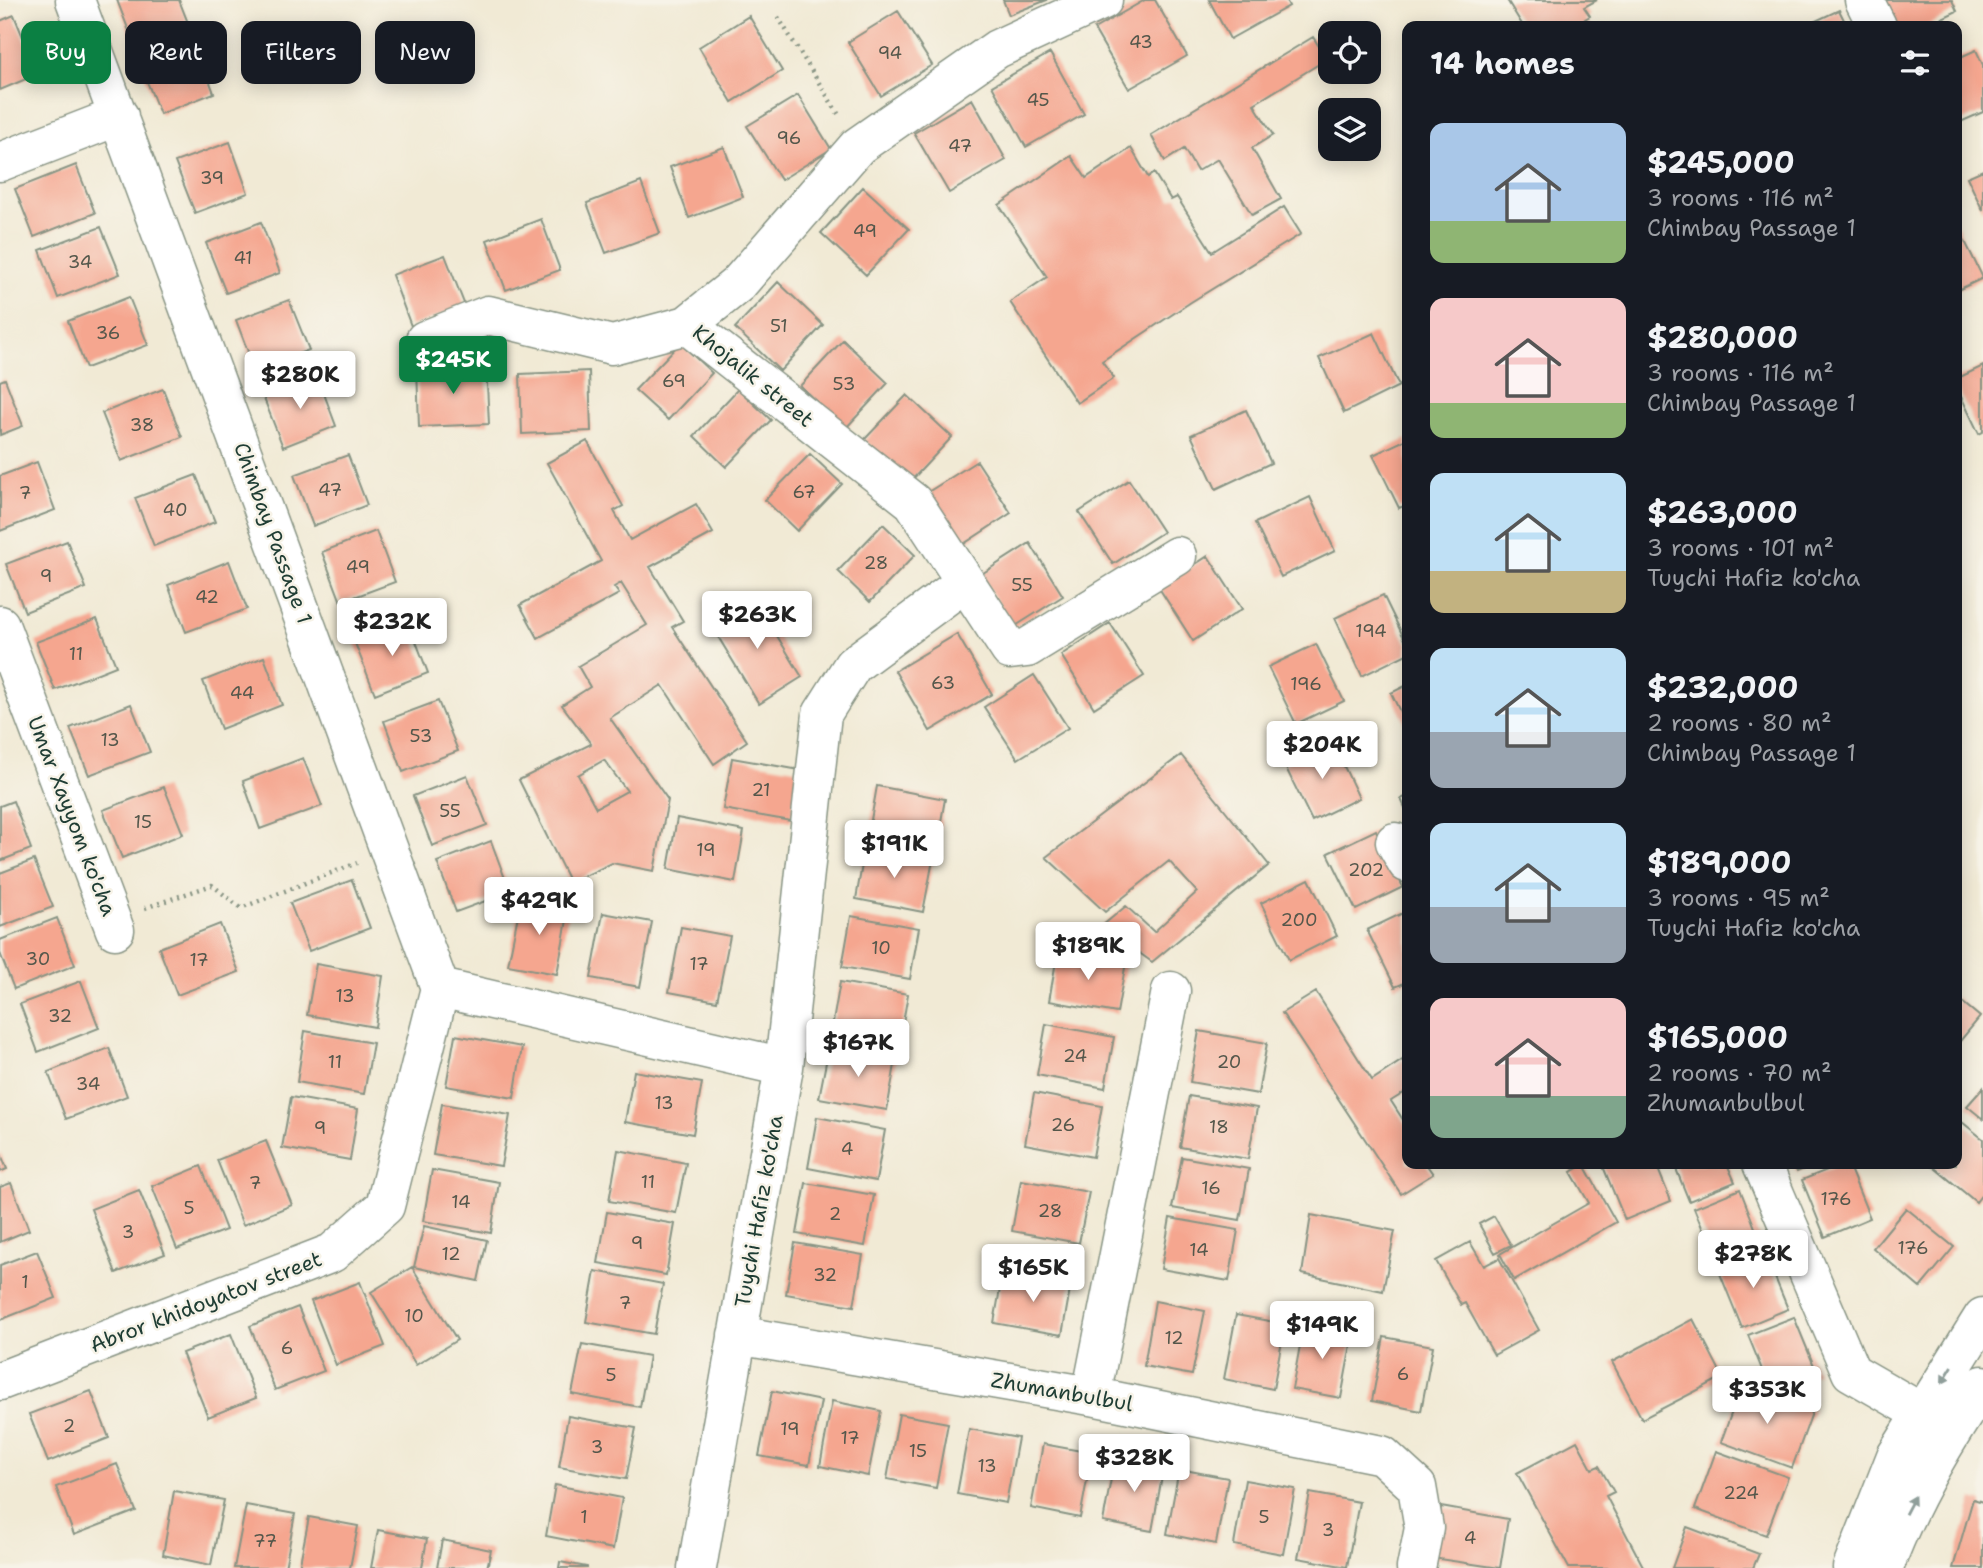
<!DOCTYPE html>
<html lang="en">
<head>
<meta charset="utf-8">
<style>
	:root { --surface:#171b24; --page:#20242c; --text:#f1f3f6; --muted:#9ea1a6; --accent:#0b8043 }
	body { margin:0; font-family:"Shantell Sans",sans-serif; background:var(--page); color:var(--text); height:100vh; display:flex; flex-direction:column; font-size:26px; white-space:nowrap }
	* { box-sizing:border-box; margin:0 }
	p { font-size:23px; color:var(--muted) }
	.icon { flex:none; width:38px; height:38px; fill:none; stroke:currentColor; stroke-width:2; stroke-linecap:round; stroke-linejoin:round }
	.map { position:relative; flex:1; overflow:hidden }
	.drawer { position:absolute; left:1402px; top:21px; width:560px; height:1148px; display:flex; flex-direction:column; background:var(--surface); border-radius:14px; box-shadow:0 4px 18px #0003 }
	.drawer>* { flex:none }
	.banner { position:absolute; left:21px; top:21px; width:665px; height:63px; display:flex; gap:14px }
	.controls { position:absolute; left:1318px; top:21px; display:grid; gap:14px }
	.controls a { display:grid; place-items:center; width:63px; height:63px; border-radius:14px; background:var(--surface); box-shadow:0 4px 18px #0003; font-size:35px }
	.price { position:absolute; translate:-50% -60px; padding:0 16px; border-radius:7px; background:#fff; color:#222; font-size:23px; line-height:46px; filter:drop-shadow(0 2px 4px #0008) }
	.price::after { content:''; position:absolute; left:50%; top:42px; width:21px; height:16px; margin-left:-10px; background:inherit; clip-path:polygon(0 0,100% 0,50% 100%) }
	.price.on { background:var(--accent); color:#fff }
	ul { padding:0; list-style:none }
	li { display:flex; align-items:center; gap:21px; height:175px; padding:0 28px }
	li span { display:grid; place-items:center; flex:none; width:196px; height:140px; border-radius:14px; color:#555 }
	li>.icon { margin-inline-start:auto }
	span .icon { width:84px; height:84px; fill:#fffc; stroke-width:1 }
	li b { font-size:30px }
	h2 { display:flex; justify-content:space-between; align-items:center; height:84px; padding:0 28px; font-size:30px }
	.chip { padding:0 24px; border-radius:14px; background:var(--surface); box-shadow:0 4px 18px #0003; font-size:24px; line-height:63px }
	.chip.on { background:var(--accent); color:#fff }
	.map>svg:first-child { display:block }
	.building { fill:#f5a68f; fill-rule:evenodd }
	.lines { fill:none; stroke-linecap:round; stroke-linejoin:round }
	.minor-casing { stroke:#889484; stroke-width:41 }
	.major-casing { stroke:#889484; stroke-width:41 }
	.path { stroke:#889484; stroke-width:4.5; stroke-dasharray:2 5; stroke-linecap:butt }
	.minor { stroke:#fff; stroke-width:38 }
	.major { stroke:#fff; stroke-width:38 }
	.oneway { fill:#8f9e9a }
	.labels { text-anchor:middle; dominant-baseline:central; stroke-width:5; stroke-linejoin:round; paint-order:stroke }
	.number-label { font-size:18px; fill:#54574b }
	.street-label { font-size:21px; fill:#1f3d34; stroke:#f7f3e8 }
</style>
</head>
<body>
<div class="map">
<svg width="1983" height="1568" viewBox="0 0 1983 1568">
	<rect width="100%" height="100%" fill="#f7f3e8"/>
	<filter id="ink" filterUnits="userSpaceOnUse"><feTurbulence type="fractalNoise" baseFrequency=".0143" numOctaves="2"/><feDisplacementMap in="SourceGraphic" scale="14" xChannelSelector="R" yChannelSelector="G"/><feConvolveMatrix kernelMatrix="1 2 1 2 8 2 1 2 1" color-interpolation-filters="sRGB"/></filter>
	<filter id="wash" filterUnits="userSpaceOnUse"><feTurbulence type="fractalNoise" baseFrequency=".00686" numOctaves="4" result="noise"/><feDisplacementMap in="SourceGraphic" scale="28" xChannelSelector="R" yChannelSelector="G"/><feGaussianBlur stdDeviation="1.57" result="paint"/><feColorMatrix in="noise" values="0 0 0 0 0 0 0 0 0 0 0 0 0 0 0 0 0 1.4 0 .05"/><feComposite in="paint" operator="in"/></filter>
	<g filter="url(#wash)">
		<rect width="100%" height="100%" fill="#f1ead5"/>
		<g id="blocks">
			<path class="building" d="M117,0H179L188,23L134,44Z
				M1003,0H1047L1009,15Z
				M1145,0H1155L1187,56L1129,89L1094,29Z
				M1209,0H1286L1289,6L1230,39Z
				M1507,0H1597L1584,7L1590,16L1585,19L1590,26H1523Z
				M1884,0H1952L1957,11L1926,26H1896Z
				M1839,10L1847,26H1805Z
				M898,11L932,65L881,96L848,42Z
				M14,15L38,74L0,90V21Z
				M749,16L782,71L732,102L699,47Z
				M1313,37L1327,59L1254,104L1273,135L1252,148L1281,199L1252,215L1218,159L1197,171L1184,149L1165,161L1151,135Z
				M195,43L214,93L160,114L140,64Z
				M1976,50L1983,65V112L1956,124V59Z
				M1050,53L1084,114L1026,147L992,86Z
				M798,95L831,149L781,180L747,126Z
				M972,99L1006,160L949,193L914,133Z
				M230,142L248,193L195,213L175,162Z
				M724,147L743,197L689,218L670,167Z
				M1131,148L1148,177L1154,173L1171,200L1177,197L1212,252L1284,207L1301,234L1191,302L1102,361L1114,378L1077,403L1010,302L1047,277L999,205L1071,156L1086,178Z
				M76,165L95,213L34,237L15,189Z
				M1983,170V211L1967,177Z
				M641,182L660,233L606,253L587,203Z
				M863,187L909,229L866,275L821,233Z
				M541,219L560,270L506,290L487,240Z
				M261,222L280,273L226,293L206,243Z
				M1956,223L1983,278L1956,291Z
				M101,227L120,274L58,298L40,250Z
				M445,255L465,306L411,326L392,275Z
				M778,282L823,325L780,371L735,328Z
				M129,297L148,345L86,368L68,321Z
				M289,300L309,350L255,370L236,320Z
				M1374,333L1399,386L1344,413L1319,358Z
				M843,340L888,383L845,429L800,386Z
				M680,343L712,373L668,420L635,390Z
				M486,364L489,424L419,427L417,367Z
				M1983,366V432L1979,434L1956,386V379Z
				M589,371L591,431L522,434L520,374Z
				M317,375L336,426L283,447L263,396Z
				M5,379L23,426L0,435V381Z
				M163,389L182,437L121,461L102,413Z
				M738,389L771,420L726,467L694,436Z
				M907,395L952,437L909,483L864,440Z
				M1246,410L1271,463L1216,489L1191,435Z
				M1407,439V505L1399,508L1373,455Z
				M587,441L623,506L614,511L630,540L696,504L713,533L650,567L683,621L672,627L747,741L714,764L662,685L610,718L668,800L654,871L612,863L570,883L519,780L591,744L562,705L590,687L578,666L647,625L621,583L614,587L619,594L538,638L520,605L601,561L547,463ZM604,760L627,791L596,808L578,775Z
				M810,454L842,484L797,531L765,500Z
				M348,455L367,505L313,526L294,475Z
				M977,461L1011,513L962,545L928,492Z
				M37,462L55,510L0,531V476Z
				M196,475L215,522L154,546L135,498Z
				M1129,480L1163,532L1113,564L1079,512Z
				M1310,497L1335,551L1281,577L1255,523Z
				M883,524L915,555L870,602L838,571Z
				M376,531L395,582L341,602L322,552Z
				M67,541L86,588L25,612L6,564Z
				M1030,543L1063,596L1014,627L980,575Z
				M1208,556L1242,609L1193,641L1159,588Z
				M229,561L247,609L186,632L168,585Z
				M1383,595L1407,644V654L1362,676L1335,618Z
				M754,598L802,677L759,704L711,625Z
				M97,619L116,666L55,690L36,642Z
				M409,623L428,673L375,694L355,643Z
				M1110,623L1144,676L1094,708L1061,655Z
				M957,634L992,694L930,731L895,671Z
				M1316,644L1344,701L1296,724L1268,667Z
				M264,657L282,705L221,729L203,681Z
				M1034,675L1068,728L1018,759L984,707Z
				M1407,685V726L1391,693Z
				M438,701L458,751L403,772L384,721Z
				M131,704L150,752L89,775L70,728Z
				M1332,741L1359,798L1312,821L1284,764Z
				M1181,755L1269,865L1152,962L1102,926L1126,906L1154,932L1197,892L1169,861L1105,912L1046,857Z
				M303,758L322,806L260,829L243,781Z
				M732,758L800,770L791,821L723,809Z
				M467,775L487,825L432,846L413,796Z
				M877,786L945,799L936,850L868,837Z
				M164,787L183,834L122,858L103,810Z
				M1407,796V812L1401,799Z
				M13,801L31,849L0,861V806Z
				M677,818L744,831L735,882L668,869Z
				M1376,830L1403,887L1356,910L1328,853Z
				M491,841L510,892L456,912L437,862Z
				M865,848L933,860L923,912L856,899Z
				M34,860L53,907L0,927V873Z
				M1309,879L1337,936L1289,960L1261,903Z
				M352,880L370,928L309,951L290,903Z
				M521,900L569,909L557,974L508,965Z
				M1407,911V982L1395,987L1367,930Z
				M603,913L652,922L640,987L591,978Z
				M851,916L919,928L910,979L842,967Z
				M57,918L75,965L14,989L0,953V940Z
				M220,924L239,972L177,995L159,948Z
				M681,927L730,936L717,1001L669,992Z
				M1058,950L1126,962L1117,1013L1049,1001Z
				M316,964L383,976L375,1027L307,1015Z
				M81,981L99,1028L38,1052L20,1004Z
				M840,982L908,994L899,1045L831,1033Z
				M1316,992L1372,1080L1407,1057V1091L1391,1101L1407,1126V1164H1426L1433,1174L1401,1194L1282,1013Z
				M1956,997L1980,1017L1956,1046Z
				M1046,1024L1114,1037L1105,1088L1037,1075Z
				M305,1031L373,1043L364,1094L297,1082Z
				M1199,1031L1267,1043L1258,1094L1190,1082Z
				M455,1035L522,1047L514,1098L446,1086Z
				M829,1047L896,1059L887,1110L819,1098Z
				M109,1048L127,1096L66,1119L48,1072Z
				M634,1071L702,1083L693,1134L625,1122Z
				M1983,1088V1119L1967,1106Z
				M1034,1093L1102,1106L1093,1157L1025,1144Z
				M1189,1096L1257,1108L1248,1159L1180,1147Z
				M291,1097L358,1109L350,1160L282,1148Z
				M442,1104L510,1115L501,1166L433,1155Z
				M817,1117L885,1130L876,1181L808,1168Z
				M1962,1122L1983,1139V1193L1976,1202L1930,1164H1956V1128Z
				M266,1141L292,1205L243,1225L217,1160Z
				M618,1150L686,1163L676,1213L609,1201Z
				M0,1152L7,1169L0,1172Z
				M1182,1157L1249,1169L1240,1220L1172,1208Z
				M1602,1164H1656L1671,1201L1625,1220Z
				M1674,1164H1727L1735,1182L1689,1201Z
				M1793,1164H1816L1797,1172Z
				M1842,1164H1848L1870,1218L1825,1237L1802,1180Z
				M1584,1165L1616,1222L1514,1280L1500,1254L1589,1203L1571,1172Z
				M201,1166L226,1230L177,1249L152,1186Z
				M432,1170L499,1182L491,1233L423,1221Z
				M1021,1180L1089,1192L1079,1243L1012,1231Z
				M11,1183L29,1230L0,1242V1187Z
				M806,1183L874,1195L865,1246L797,1234Z
				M1740,1189L1762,1246L1717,1264L1694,1208Z
				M139,1190L165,1254L116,1273L91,1209Z
				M1906,1208L1954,1247L1920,1288L1873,1248Z
				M607,1212L675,1224L666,1275L598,1263Z
				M1311,1215L1395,1231L1383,1291L1302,1274Z
				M1494,1216L1511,1245L1495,1253L1479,1224Z
				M1170,1218L1238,1230L1229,1281L1161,1269Z
				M424,1226L487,1240L478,1281L414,1267Z
				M1470,1242L1484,1266L1499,1258L1539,1330L1494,1355L1465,1303L1461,1305L1436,1261Z
				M795,1243L863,1255L854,1306L786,1294Z
				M37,1251L56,1298L0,1320V1265Z
				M1765,1253L1788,1309L1742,1328L1719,1271Z
				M412,1267L457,1340L416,1365L371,1292Z
				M595,1271L663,1284L654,1334L586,1322Z
				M1003,1272L1071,1284L1062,1335L994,1323Z
				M360,1282L385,1346L336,1365L311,1301Z
				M1155,1301L1205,1311L1192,1375L1144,1366Z
				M298,1307L324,1371L275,1390L250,1326Z
				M1236,1315L1285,1324L1273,1389L1224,1379Z
				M1794,1317L1817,1373L1771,1392L1748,1335Z
				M1693,1319L1723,1377L1642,1419L1612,1362Z
				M1304,1324L1353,1334L1341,1398L1292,1389Z
				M231,1334L256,1398L208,1417L182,1353Z
				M1384,1337L1433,1346L1421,1411L1372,1401Z
				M582,1344L649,1356L640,1407L572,1394Z
				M1742,1384L1813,1410L1792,1468L1721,1442Z
				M91,1391L109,1438L48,1462L29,1414Z
				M772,1391L821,1401L809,1465L759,1456Z
				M832,1401L881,1411L868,1476L820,1466Z
				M899,1414L948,1423L936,1488L887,1479Z
				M568,1416L636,1428L626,1479L559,1467Z
				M969,1429L1018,1438L1006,1503L957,1494Z
				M1577,1441L1592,1469L1599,1466L1614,1492L1606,1496L1644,1568H1569L1517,1473Z
				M1043,1444L1092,1453L1080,1518L1031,1508Z
				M1716,1451L1788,1477L1766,1535L1695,1509Z
				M1115,1457L1164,1466L1152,1531L1103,1522Z
				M117,1464L136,1511L74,1535L56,1487Z
				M1179,1469L1228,1478L1216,1544L1167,1534Z
				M1245,1480L1295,1489L1283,1554L1234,1545Z
				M555,1485L622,1498L613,1549L546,1536Z
				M174,1491L224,1500L211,1565L163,1555Z
				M1310,1493L1359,1502L1347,1567L1298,1558Z
				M1973,1499L1983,1502V1568H1953Z
				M246,1505L295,1514L285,1568H234Z
				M1441,1507L1508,1519L1500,1568L1432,1558Z
				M309,1517L358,1526L350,1568H299Z
				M1687,1527L1759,1554L1753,1568H1672Z
				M378,1530L427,1539L422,1568H371Z
				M442,1540L491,1550L487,1568H437Z
				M560,1562L587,1567V1568H559Z"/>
		</g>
	</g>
	<g filter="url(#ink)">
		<use href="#blocks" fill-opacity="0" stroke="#889484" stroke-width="2"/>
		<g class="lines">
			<g class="minor-casing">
				<path id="minor" d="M75,0L440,988
					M1103,0L997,49L858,146L738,284L687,325L913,502L1010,650L1027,648L1177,556
					M1864,0L1877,26
					M0,162L119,116
					M425,340L488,315L612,345L687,325
					M0,625L115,930
					M1395,842L1407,863
					M440,988L784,1067
					M1762,1164L1851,1372L1950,1429
					M737,1335L1091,1396L1382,1455L1417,1487L1424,1528L1416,1568
					M0,1381L332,1253L385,1206L440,988
					M1091,1396L1171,991
					M697,1568L784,1067L822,714L853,665L964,583"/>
			</g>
			<g class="major-casing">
				<path id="major" d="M1852,1568L1896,1456L1983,1317
					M1884,1568C1908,1502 1943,1443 1983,1385"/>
			</g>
			<path class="path" d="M778,17L839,115
				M145,908L212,885L241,908L357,863"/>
			<use href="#minor" class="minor"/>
			<use href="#major" class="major"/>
		</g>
		<defs><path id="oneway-solid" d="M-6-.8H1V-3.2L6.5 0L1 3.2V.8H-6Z" transform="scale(1.75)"/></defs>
		<g class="oneway">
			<use href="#oneway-solid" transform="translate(1947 1375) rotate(122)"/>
			<use href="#oneway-solid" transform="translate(1910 1505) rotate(-62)"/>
		</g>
	</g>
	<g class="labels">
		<g class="number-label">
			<text x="1141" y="42">43</text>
			<text x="890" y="53">94</text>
			<text x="1038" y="100">45</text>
			<text x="789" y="138">96</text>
			<text x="960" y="146">47</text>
			<text x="212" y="178">39</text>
			<text x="865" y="231">49</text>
			<text x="243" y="258">41</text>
			<text x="80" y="262">34</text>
			<text x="779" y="326">51</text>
			<text x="108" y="333">36</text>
			<text x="674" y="381">69</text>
			<text x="844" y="384">53</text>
			<text x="142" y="425">38</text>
			<text x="330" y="490">47</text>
			<text x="804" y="492">67</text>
			<text x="25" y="493">7</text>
			<text x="175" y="510">40</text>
			<text x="876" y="563">28</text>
			<text x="358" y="567">49</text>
			<text x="46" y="576">9</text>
			<text x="1022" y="585">55</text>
			<text x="207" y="597">42</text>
			<text x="1371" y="631">194</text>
			<text x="76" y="654">11</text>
			<text x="943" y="683">63</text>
			<text x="1306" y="684">196</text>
			<text x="242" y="693">44</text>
			<text x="421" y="736">53</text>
			<text x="110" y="740">13</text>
			<text x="761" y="790">21</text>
			<text x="450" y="811">55</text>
			<text x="143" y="822">15</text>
			<text x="706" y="850">19</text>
			<text x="1366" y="870">202</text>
			<text x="1299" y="920">200</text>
			<text x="881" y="948">10</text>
			<text x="38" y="959">30</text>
			<text x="199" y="960">17</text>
			<text x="699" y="964">17</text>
			<text x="345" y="996">13</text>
			<text x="60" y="1016">32</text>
			<text x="1075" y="1056">24</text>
			<text x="335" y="1062">11</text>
			<text x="1229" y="1062">20</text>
			<text x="88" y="1084">34</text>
			<text x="664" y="1103">13</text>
			<text x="1063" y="1125">26</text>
			<text x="1219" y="1127">18</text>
			<text x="320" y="1128">9</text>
			<text x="847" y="1149">4</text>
			<text x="648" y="1182">11</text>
			<text x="255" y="1183">7</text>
			<text x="1211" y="1188">16</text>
			<text x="1836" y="1199">176</text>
			<text x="461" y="1202">14</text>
			<text x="189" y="1208">5</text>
			<text x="1050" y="1211">28</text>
			<text x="835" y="1214">2</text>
			<text x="128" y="1232">3</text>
			<text x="637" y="1243">9</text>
			<text x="1913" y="1248">176</text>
			<text x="1199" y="1250">14</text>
			<text x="451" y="1254">12</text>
			<text x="825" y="1275">32</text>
			<text x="25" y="1282">1</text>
			<text x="625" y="1303">7</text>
			<text x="414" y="1316">10</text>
			<text x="1174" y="1338">12</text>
			<text x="287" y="1348">6</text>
			<text x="1403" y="1374">6</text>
			<text x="611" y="1375">5</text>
			<text x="69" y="1426">2</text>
			<text x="790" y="1429">19</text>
			<text x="850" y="1438">17</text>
			<text x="597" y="1447">3</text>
			<text x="918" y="1451">15</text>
			<text x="987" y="1466">13</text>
			<text x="1741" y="1493">224</text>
			<text x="584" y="1517">1</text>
			<text x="1264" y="1517">5</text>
			<text x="1328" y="1530">3</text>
			<text x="1470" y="1538">4</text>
			<text x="265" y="1541">77</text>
		</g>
		<g class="street-label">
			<text transform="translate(753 376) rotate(39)">Khojalik street</text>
			<text transform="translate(273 533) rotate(70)">Chimbay Passage 1</text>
			<text transform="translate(72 816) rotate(69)">Umar Xayyom ko'cha</text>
			<text transform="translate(759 1211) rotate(-80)">Tuychi Hafiz ko'cha</text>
			<text transform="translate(206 1302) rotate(-21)">Abror khidoyatov street</text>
			<text transform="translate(1062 1392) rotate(10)">Zhumanbulbul</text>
		</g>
	</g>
</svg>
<div class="controls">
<a><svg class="icon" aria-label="locate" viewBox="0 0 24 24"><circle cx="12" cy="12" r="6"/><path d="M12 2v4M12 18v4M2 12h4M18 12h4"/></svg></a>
<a><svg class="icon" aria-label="layers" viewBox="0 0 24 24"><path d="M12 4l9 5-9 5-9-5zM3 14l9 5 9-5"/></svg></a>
</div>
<b class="price on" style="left:453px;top:396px">$245K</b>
<b class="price" style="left:300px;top:411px">$280K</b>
<b class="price" style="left:757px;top:651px">$263K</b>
<b class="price" style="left:392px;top:658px">$232K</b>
<b class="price" style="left:1322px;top:781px">$204K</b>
<b class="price" style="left:894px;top:880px">$191K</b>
<b class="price" style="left:539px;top:937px">$429K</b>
<b class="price" style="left:1088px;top:982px">$189K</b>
<b class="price" style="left:858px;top:1079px">$167K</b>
<b class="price" style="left:1753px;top:1290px">$278K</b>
<b class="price" style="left:1033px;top:1304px">$165K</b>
<b class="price" style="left:1322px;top:1361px">$149K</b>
<b class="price" style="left:1767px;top:1426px">$353K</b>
<b class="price" style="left:1134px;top:1494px">$328K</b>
<div class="banner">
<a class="chip on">Buy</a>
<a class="chip">Rent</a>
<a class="chip">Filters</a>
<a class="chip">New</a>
</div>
<section class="drawer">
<h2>14 homes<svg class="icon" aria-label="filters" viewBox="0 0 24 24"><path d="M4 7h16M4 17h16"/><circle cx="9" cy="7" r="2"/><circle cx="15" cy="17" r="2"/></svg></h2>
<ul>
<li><span style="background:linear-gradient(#a9c7e8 70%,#8fb573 0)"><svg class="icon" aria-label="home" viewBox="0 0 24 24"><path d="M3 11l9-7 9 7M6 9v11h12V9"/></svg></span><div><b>$245,000</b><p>3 rooms · 116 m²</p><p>Chimbay Passage 1</p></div></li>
<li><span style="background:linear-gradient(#f6c9c9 75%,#8fb573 0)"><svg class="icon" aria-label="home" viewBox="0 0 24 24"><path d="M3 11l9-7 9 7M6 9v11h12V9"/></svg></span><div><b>$280,000</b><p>3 rooms · 116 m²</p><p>Chimbay Passage 1</p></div></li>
<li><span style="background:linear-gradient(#bfe0f5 70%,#c2b280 0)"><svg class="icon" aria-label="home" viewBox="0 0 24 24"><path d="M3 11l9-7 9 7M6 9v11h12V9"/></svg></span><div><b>$263,000</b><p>3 rooms · 101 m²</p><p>Tuychi Hafiz ko'cha</p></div></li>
<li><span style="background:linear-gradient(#bfe0f5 60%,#9aa5b1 0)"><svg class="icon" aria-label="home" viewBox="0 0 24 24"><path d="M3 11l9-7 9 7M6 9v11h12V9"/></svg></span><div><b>$232,000</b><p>2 rooms · 80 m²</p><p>Chimbay Passage 1</p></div></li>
<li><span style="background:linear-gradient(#bfe0f5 60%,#9aa5b1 0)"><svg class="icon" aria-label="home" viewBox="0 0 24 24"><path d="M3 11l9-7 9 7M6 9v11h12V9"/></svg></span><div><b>$189,000</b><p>3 rooms · 95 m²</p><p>Tuychi Hafiz ko'cha</p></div></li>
<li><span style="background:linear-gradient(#f6c9c9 70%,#7fa58c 0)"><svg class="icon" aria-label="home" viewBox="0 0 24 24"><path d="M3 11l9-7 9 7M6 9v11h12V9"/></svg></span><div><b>$165,000</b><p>2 rooms · 70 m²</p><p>Zhumanbulbul</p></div></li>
</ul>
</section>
</div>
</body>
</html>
